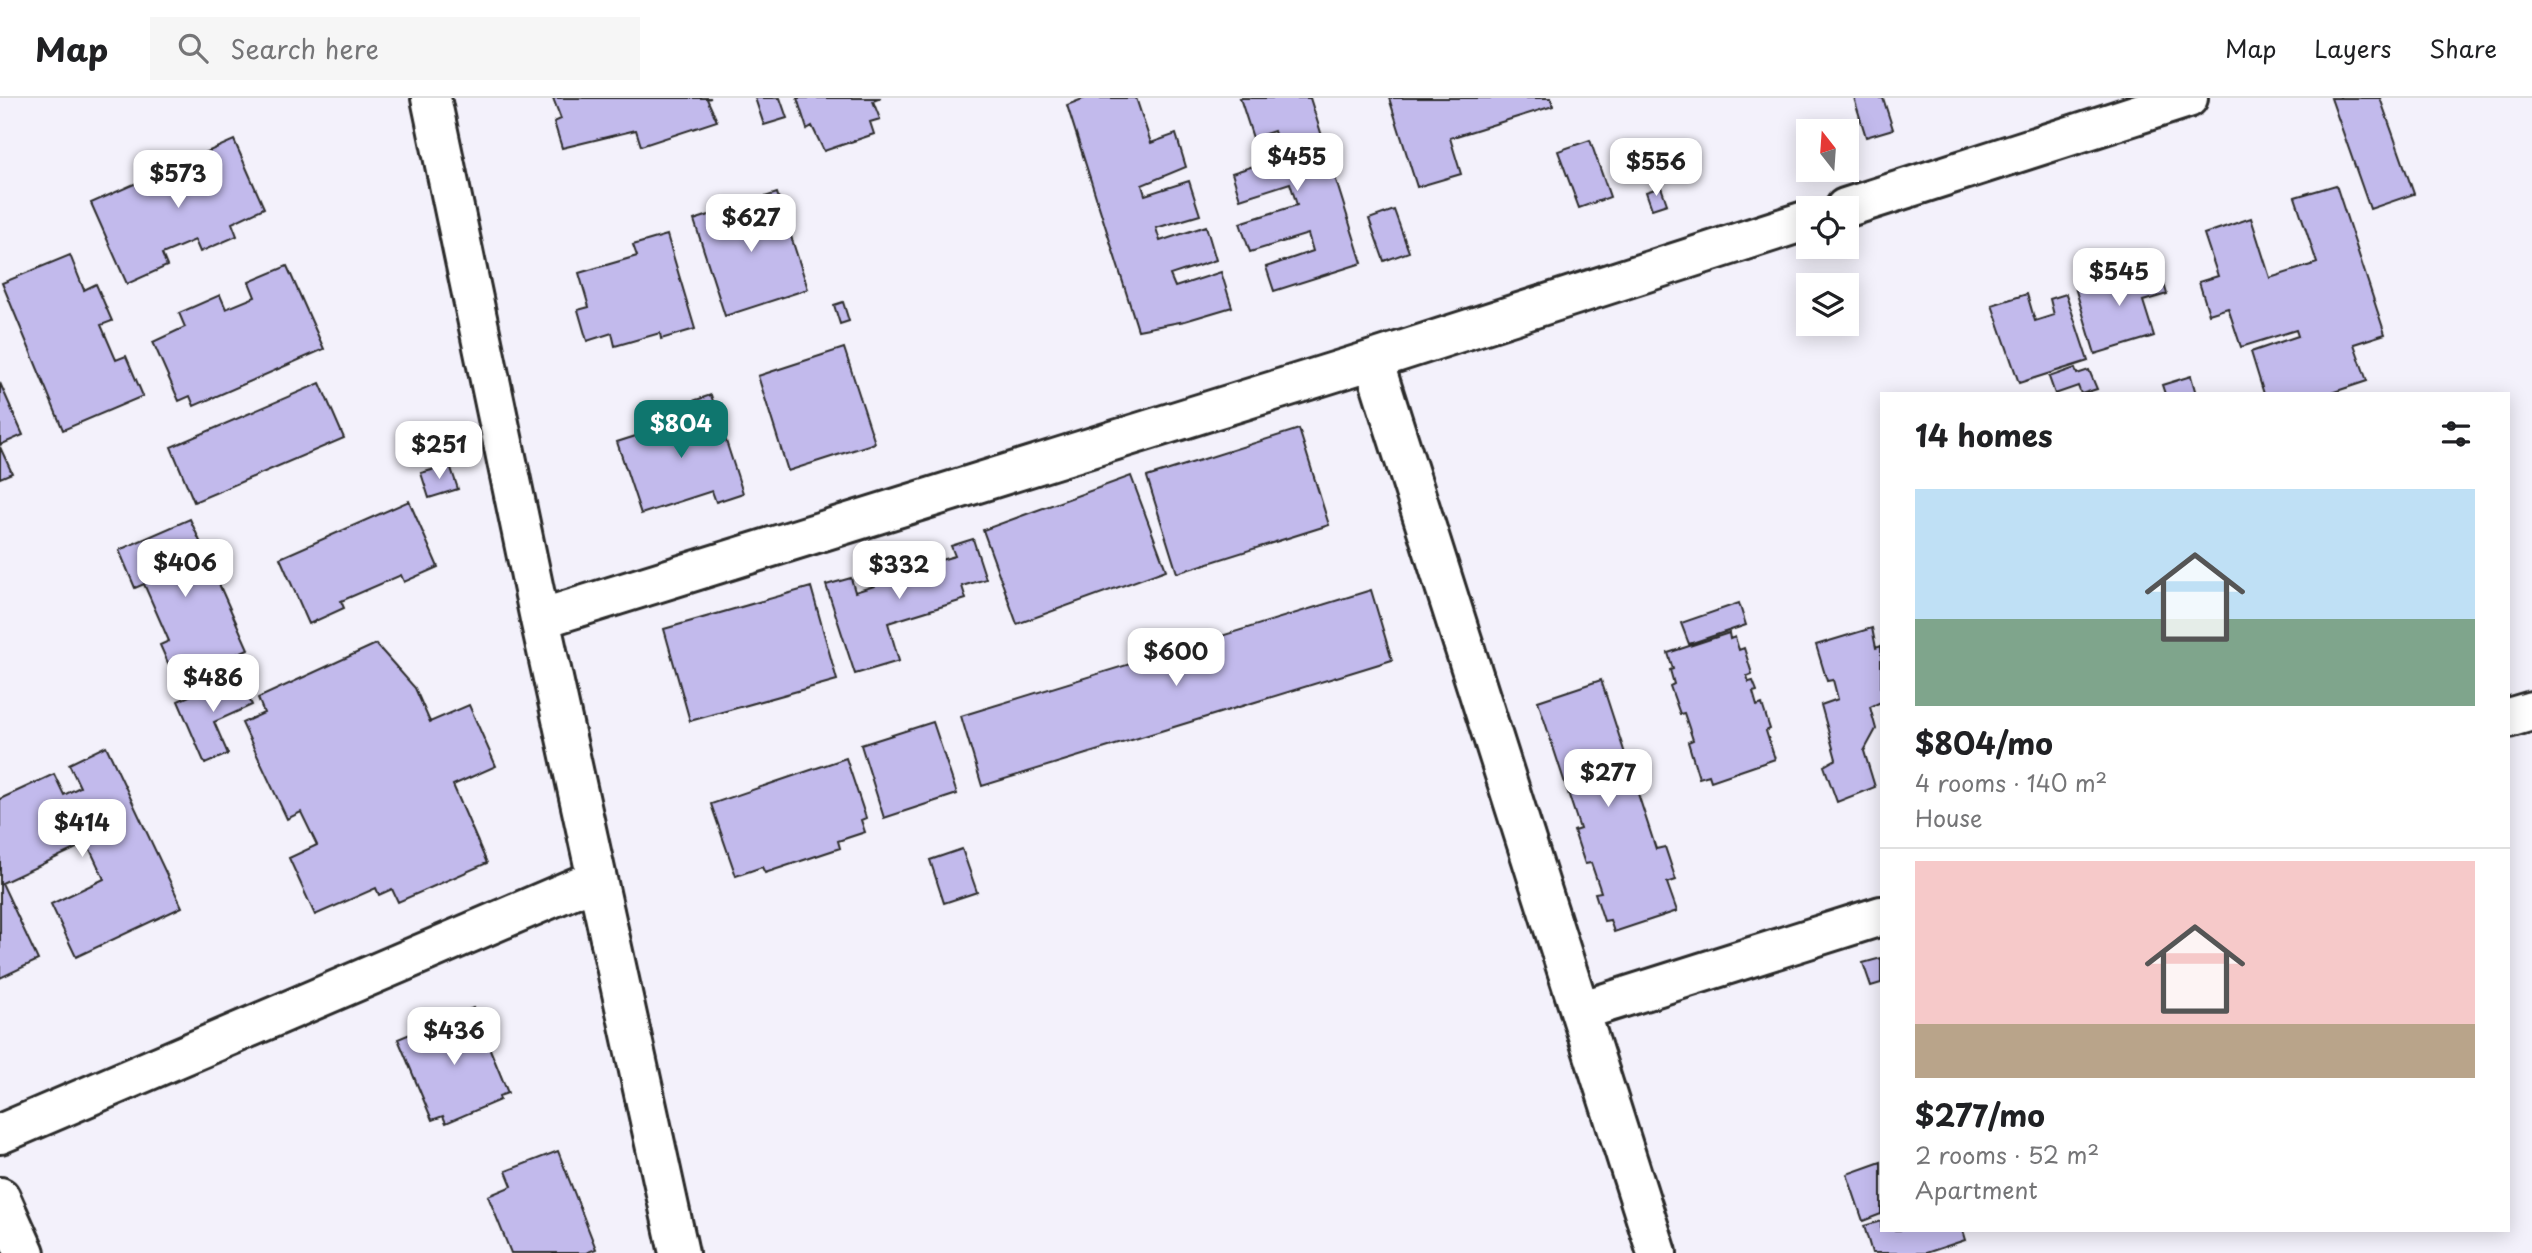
<!DOCTYPE html>
<html lang="en">
<head>
<meta charset="utf-8">
<style>
	:root { --surface:#fff; --page:#f6f6f6; --text:#202124; --muted:#757577; --line:#e0e0e0; --accent:#0f766e }
	body { margin:0; font-family:"Playpen Sans",sans-serif; background:var(--page); color:var(--text); height:100vh; display:flex; flex-direction:column; font-size:26px; white-space:nowrap }
	* { box-sizing:border-box; margin:0 }
	p { font-size:23px; color:var(--muted) }
	.icon { flex:none; width:38px; height:38px; fill:none; stroke:currentColor; stroke-width:2; stroke-linecap:round; stroke-linejoin:round }
	.map { position:relative; flex:1; overflow:hidden }
	.drawer { position:absolute; left:1880px; top:294px; width:630px; height:840px; display:flex; flex-direction:column; background:var(--surface); border-radius:0px; box-shadow:0 4px 18px #0003 }
	.drawer>* { flex:none }
	.needle { width:46px; rotate:343deg }
	.tools { position:absolute; left:1796px; top:21px; display:grid; gap:14px }
	.tools a { display:grid; place-items:center; width:63px; height:63px; border-radius:0px; background:var(--surface); box-shadow:0 4px 18px #0003; font-size:35px }
	.price { position:absolute; translate:-50% -60px; padding:0 16px; border-radius:14px; background:#fff; color:#222; font-size:23px; line-height:46px; filter:drop-shadow(0 2px 4px #0008) }
	.price::after { content:''; position:absolute; left:50%; top:42px; width:21px; height:16px; margin-left:-10px; background:inherit; clip-path:polygon(0 0,100% 0,50% 100%) }
	.price.active { background:var(--accent); color:#fff }
	ul { padding:0; list-style:none }
	li { display:grid; align-content:center; gap:14px; height:371px; padding:0 35px }
	li+li { border-top:2px solid var(--line) }
	li span { display:grid; place-items:center; height:217px; border-radius:0px; color:#555 }
	li>.icon { margin-inline-start:auto }
	span .icon { width:126px; height:126px; fill:#fffc; stroke-width:1 }
	li b { font-size:30px }
	h2 { display:flex; justify-content:space-between; align-items:center; height:84px; padding:0 35px; font-size:30px }
	header { display:flex; align-items:center; gap:42px; box-sizing:border-box; height:98px; padding:0 35px; background:var(--surface); border-bottom:2px solid var(--line) }
	header strong { font-size:33px }
	nav { display:flex; gap:38px; margin-inline-start:auto; font-size:24px }
	.search { width:490px; height:63px; background:var(--page); display:flex; align-items:center; gap:18px; box-sizing:border-box; padding:0 24px; border-radius:0px; color:var(--muted); font-size:26px }
	.map>svg:first-child { display:block }
	.building { fill:#c2baec; stroke:#2b2b2b; stroke-width:2 }
	.lines { fill:none; stroke-linecap:round; stroke-linejoin:round }
	.minor-casing { stroke:#2b2b2b; stroke-width:44 }
	.minor { stroke:#fff; stroke-width:38 }
</style>
</head>
<body>
<header>
<strong>Map</strong>
<div class="search"><svg class="icon" aria-label="search" viewBox="0 0 24 24"><circle cx="10" cy="10" r="6"/><path d="M15 15l6 6"/></svg>Search here</div>
<nav><a>Map</a><a>Layers</a><a>Share</a></nav>
</header>
<div class="map">
<svg width="2532" height="1155" viewBox="0 0 2532 1155">
	<rect width="100%" height="100%" fill="#f3f1fb"/>
	<filter id="ink" filterUnits="userSpaceOnUse"><feTurbulence type="fractalNoise" baseFrequency=".0143" numOctaves="2"/><feDisplacementMap in="SourceGraphic" scale="14" xChannelSelector="R" yChannelSelector="G"/><feConvolveMatrix kernelMatrix="1 2 1 2 8 2 1 2 1" color-interpolation-filters="sRGB"/></filter>
	<g filter="url(#ink)">
		<path class="building" d="M553,0H711L707,1L717,23L641,48L636,32L562,50L554,24L561,21Z
			M755,0H780L787,20L764,27Z
			M797,0H881L873,3L880,21L870,24L874,36L824,53L812,28L807,31Z
			M1085,0H1136L1151,45L1176,36L1186,69L1142,87L1145,97L1189,83L1200,117L1156,130L1160,143L1206,128L1216,162L1170,177L1175,189L1221,174L1232,209L1185,223L1138,232L1067,7Z
			M1240,0H1310L1362,165L1274,193L1266,169L1313,153L1308,136L1250,154L1240,125L1297,107L1290,85L1240,101L1232,75L1282,59L1274,33L1253,40Z
			M1389,0H1551L1553,8L1450,40L1461,76L1417,89Z
			M1854,0H1883L1893,31L1866,39Z
			M2331,0H2380L2414,96L2370,111Z
			M234,42L264,110L232,125L237,138L200,154L195,142L162,156L167,168L127,186L91,105Z
			M1590,42L1610,99L1579,110L1558,53Z
			M2336,87L2385,236L2354,246L2367,283L2328,296H2264L2251,254L2298,238L2296,232L2241,249L2228,210L2209,216L2199,184L2218,178L2204,136L2251,120L2270,180L2317,165L2295,99Z
			M1661,89L1667,106L1652,111L1646,94Z
			M777,95L808,191L725,218L694,122Z
			M1394,112L1409,154L1384,163L1369,121Z
			M667,137L695,231L661,241L660,235L615,248L612,235L587,243L578,212L589,209L579,175L637,158L633,147Z
			M70,157L84,192L96,186L112,223L101,227L116,262L126,258L143,298L63,332L2,185Z
			M2158,166L2167,196L2143,203L2154,238L2095,256L2074,186L2103,177L2106,188Z
			M287,168L324,251L194,308L190,298L179,303L153,244L185,229L179,215L220,197L226,211L255,199L249,184Z
			M2027,196L2035,223L2054,217L2050,201L2066,196L2088,263L2019,285L1992,207Z
			M843,204L849,223L840,226L834,207Z
			M844,250L875,345L788,373L758,278Z
			M2075,270L2077,276L2089,272L2097,291L2081,296L2078,288L2055,296L2049,279Z
			M2191,278L2196,296H2165L2162,287Z
			M0,285L23,337L0,347Z
			M320,285L344,340L194,404L171,349Z
			M711,297L743,395L716,404L712,393L641,416L617,344L689,321L684,306Z
			M1299,331L1329,427L1177,475L1147,379Z
			M0,349L12,375L0,380Z
			M450,367L458,391L429,400L421,375Z
			M1131,378L1166,472L1017,526L983,432Z
			M409,403L438,469L404,484L401,477L341,503L344,510L309,526L280,460Z
			M190,421L248,551L176,583L160,547L169,543L144,486L135,490L119,452Z
			M973,441L986,481L962,488L966,501L888,525L899,563L855,576L826,487L851,480L855,494L874,488L870,473L934,453L937,463L955,458L951,448Z
			M811,489L837,582L690,623L664,531Z
			M1371,492L1392,562L982,688L961,618Z
			M1739,505L1746,527L1689,546L1681,525Z
			M1872,530L1876,550L1881,548V604L1870,609L1876,631L1864,653L1875,689L1837,704L1824,668L1836,661L1821,607L1838,601L1833,582L1827,583L1816,547Z
			M1729,535L1730,541L1735,539L1739,552L1744,550L1752,576L1747,578L1749,584L1753,583L1757,593L1753,594L1757,608L1762,606L1770,631L1766,633L1775,661L1711,683L1709,677L1699,680L1688,644L1693,642L1684,615L1680,616L1670,588L1674,586L1670,572L1673,571L1668,555Z
			M376,546L415,590L430,624L469,607L496,668L453,687L487,765L398,804L392,791L379,797L376,790L315,817L289,760L317,747L301,714L287,721L242,625L264,615L258,600Z
			M238,576L252,607L214,624L228,656L205,666L178,603Z
			M1601,582L1656,751L1665,749L1676,782L1667,785L1677,813L1614,834L1610,822L1604,823L1595,795L1601,794L1591,765L1585,766L1574,733L1580,731L1538,603Z
			M933,624L957,696L884,720L861,647Z
			M106,648L182,809L76,859L51,806L104,781L87,745L2,785L38,862L0,880V701L54,676L64,697L80,689L69,666Z
			M846,660L866,720L861,722L865,734L838,743L840,750L765,775L762,769L736,778L711,706Z
			M962,751L977,794L944,805L930,762Z
			M1881,860V885L1871,888L1863,865Z
			M473,910L508,995L499,998L500,1002L446,1025L443,1018L432,1022L398,941Z
			M558,1053L596,1151L586,1155H511L488,1098L512,1088L506,1073Z
			M1881,1064V1116L1863,1123L1847,1076Z
			M1881,1123V1132H1962L1965,1142L1926,1155H1872L1864,1128Z"/>
		<g class="lines">
			<g class="minor-casing">
				<path id="minor" d="M431,0L540,521L679,1155
					M1845,110L2188,0
					M1373,262L1657,1155
					M540,521L1373,262L1808,122
					M2508,620L2532,613
					M1580,913L1881,818
					M0,1036L596,781
					M0,1099L25,1155"/>
			</g>
			<use href="#minor" class="minor"/>
		</g>
	</g>
</svg>
<div class="tools">
<a><svg class="needle" viewBox="-14 -14 28 28"><path d="M0-13l5 13h-10z" fill="#e53935"/><path d="M0 13l5-13h-10z" fill="#757577"/></svg></a>
<a><svg class="icon" aria-label="locate" viewBox="0 0 24 24"><circle cx="12" cy="12" r="6"/><path d="M12 2v4M12 18v4M2 12h4M18 12h4"/></svg></a>
<a><svg class="icon" aria-label="layers" viewBox="0 0 24 24"><path d="M12 4l9 5-9 5-9-5zM3 14l9 5 9-5"/></svg></a>
</div>
<b class="price" style="left:1297px;top:95px">$455</b>
<b class="price" style="left:1656px;top:100px">$556</b>
<b class="price" style="left:178px;top:112px">$573</b>
<b class="price" style="left:751px;top:156px">$627</b>
<b class="price" style="left:2119px;top:210px">$545</b>
<b class="price active" style="left:681px;top:362px">$804</b>
<b class="price" style="left:439px;top:383px">$251</b>
<b class="price" style="left:185px;top:501px">$406</b>
<b class="price" style="left:899px;top:503px">$332</b>
<b class="price" style="left:1176px;top:590px">$600</b>
<b class="price" style="left:213px;top:616px">$486</b>
<b class="price" style="left:1608px;top:711px">$277</b>
<b class="price" style="left:82px;top:761px">$414</b>
<b class="price" style="left:454px;top:969px">$436</b>
<section class="drawer">
<h2>14 homes<svg class="icon" aria-label="filters" viewBox="0 0 24 24"><path d="M4 7h16M4 17h16"/><circle cx="9" cy="7" r="2"/><circle cx="15" cy="17" r="2"/></svg></h2>
<ul>
<li><span style="background:linear-gradient(#bfe0f5 60%,#7fa58c 0)"><svg class="icon" aria-label="home" viewBox="0 0 24 24"><path d="M3 11l9-7 9 7M6 9v11h12V9"/></svg></span><div><b>$804/mo</b><p>4 rooms · 140 m²</p><p>House</p></div></li>
<li><span style="background:linear-gradient(#f6c9c9 75%,#b9a48a 0)"><svg class="icon" aria-label="home" viewBox="0 0 24 24"><path d="M3 11l9-7 9 7M6 9v11h12V9"/></svg></span><div><b>$277/mo</b><p>2 rooms · 52 m²</p><p>Apartment</p></div></li>
</ul>
</section>
</div>
</body>
</html>
